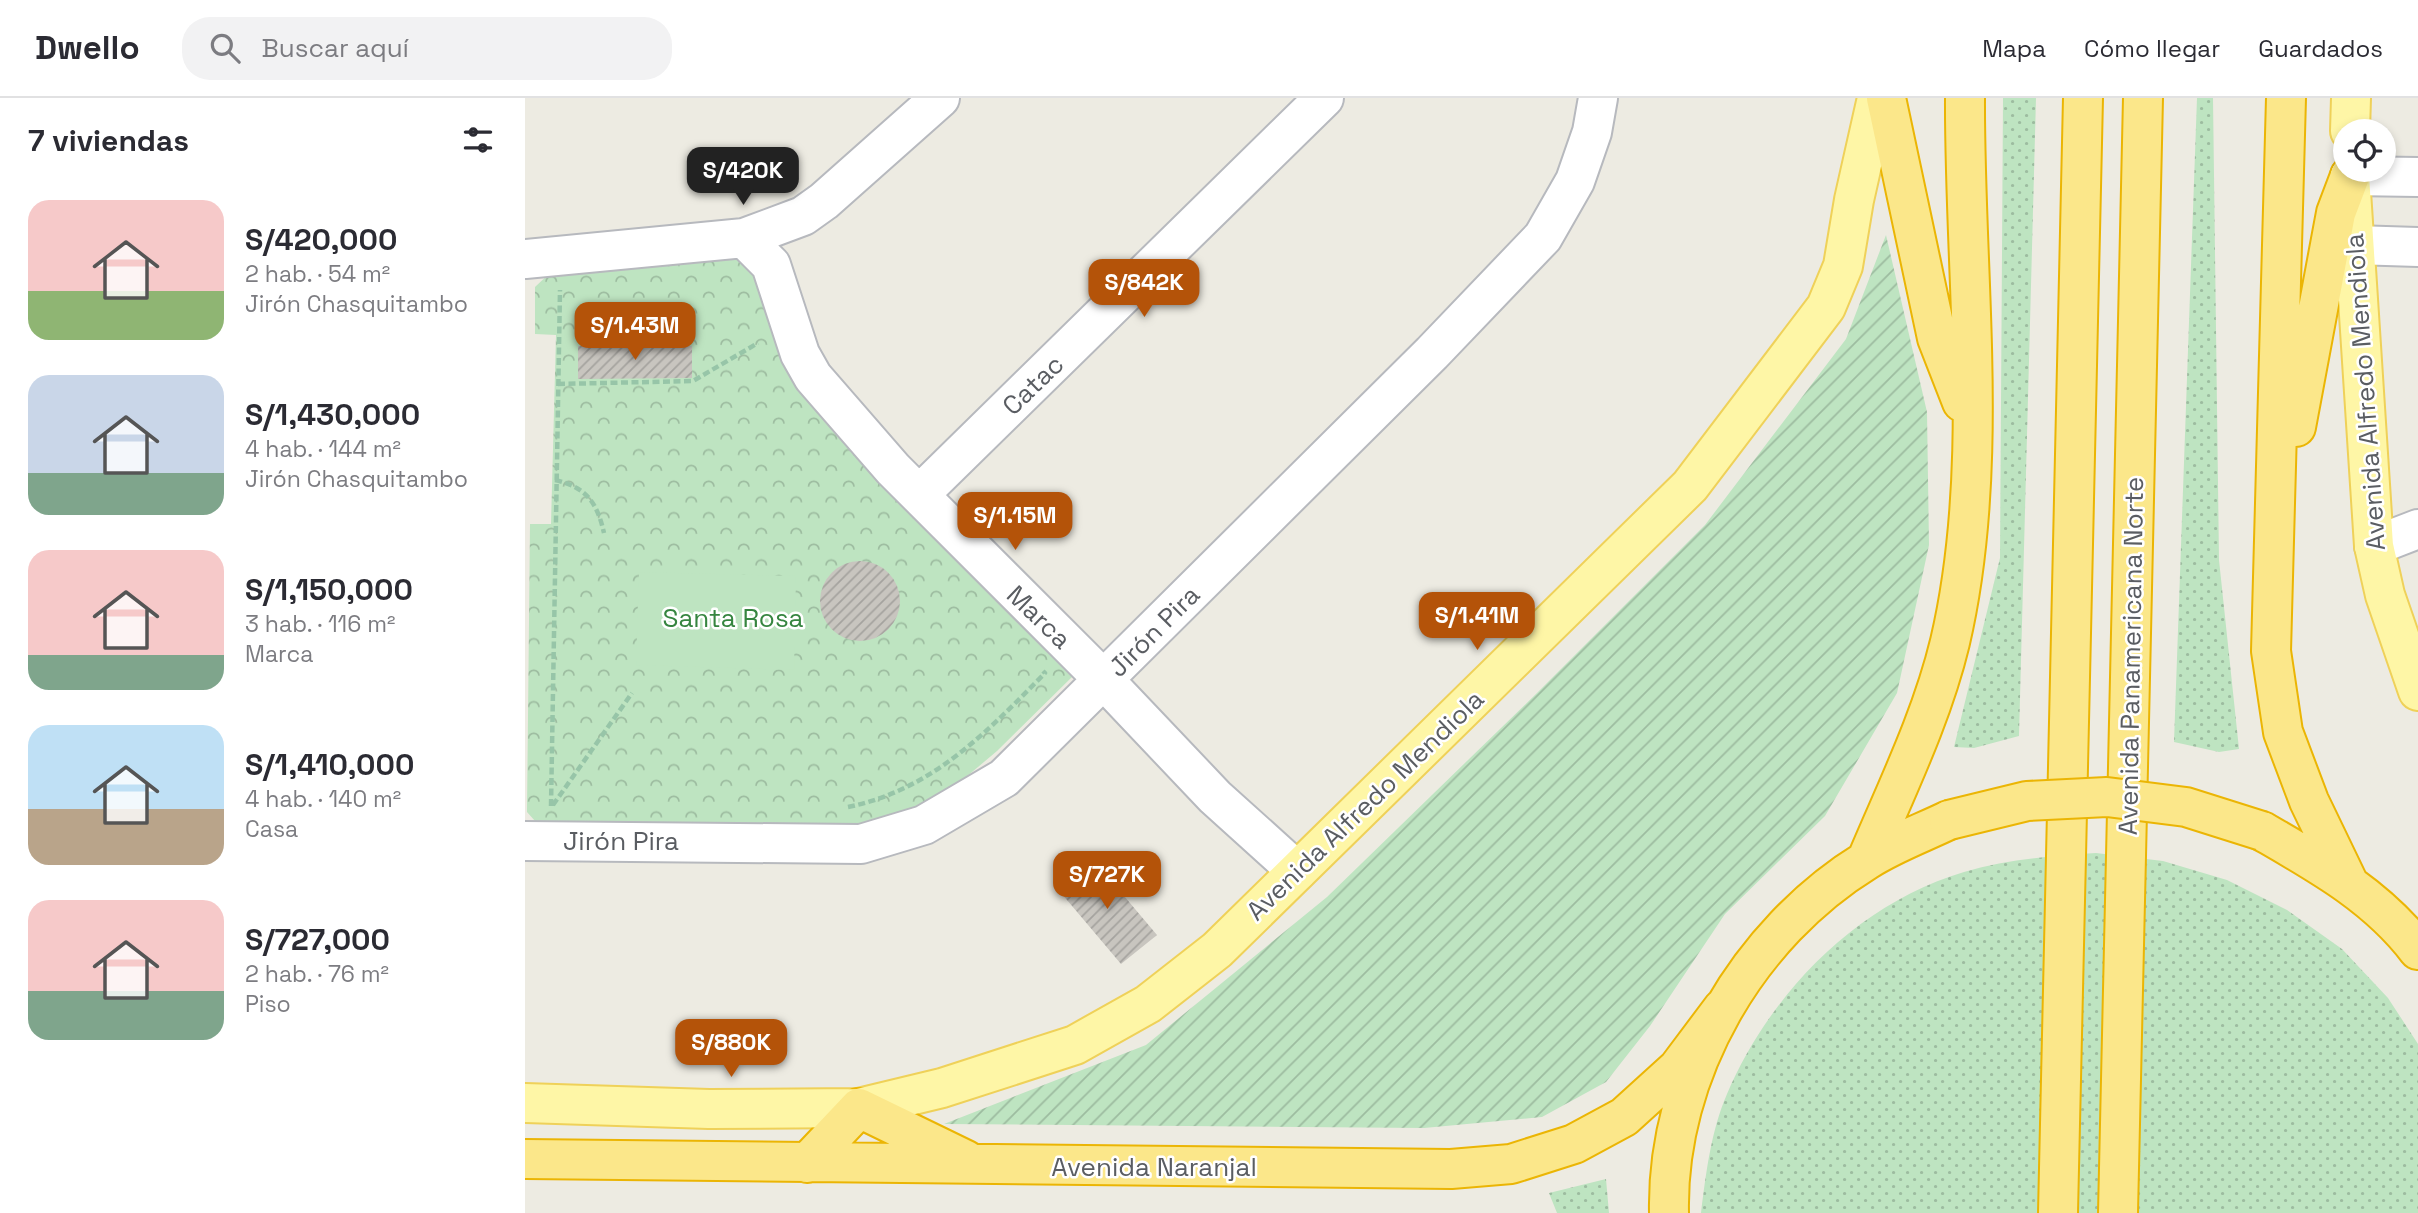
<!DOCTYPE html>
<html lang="es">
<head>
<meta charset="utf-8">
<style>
	:root { --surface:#fff; --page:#f2f2f3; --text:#2b2b33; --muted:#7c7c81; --line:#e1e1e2; --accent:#b45309 }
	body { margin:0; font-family:"Space Grotesk",sans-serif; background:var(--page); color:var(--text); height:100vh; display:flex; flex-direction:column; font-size:26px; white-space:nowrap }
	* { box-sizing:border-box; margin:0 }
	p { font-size:23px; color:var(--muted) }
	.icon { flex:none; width:38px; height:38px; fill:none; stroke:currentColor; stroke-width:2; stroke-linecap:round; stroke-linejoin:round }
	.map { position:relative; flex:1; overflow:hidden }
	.panel { display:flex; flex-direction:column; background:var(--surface); width:525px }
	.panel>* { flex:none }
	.fabs { position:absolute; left:1808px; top:21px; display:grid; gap:14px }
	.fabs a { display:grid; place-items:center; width:63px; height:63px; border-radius:50%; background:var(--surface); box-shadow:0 4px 10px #0003; font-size:35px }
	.price { position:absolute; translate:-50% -60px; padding:0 16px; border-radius:14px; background:var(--accent); color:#fff; font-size:23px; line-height:46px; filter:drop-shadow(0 2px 4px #0008) }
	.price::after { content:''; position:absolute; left:50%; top:42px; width:21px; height:16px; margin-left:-10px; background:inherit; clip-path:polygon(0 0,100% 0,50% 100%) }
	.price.active { background:#222; color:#fff }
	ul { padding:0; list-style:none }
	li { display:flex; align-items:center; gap:21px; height:175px; padding:0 28px }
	li span { display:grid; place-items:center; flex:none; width:196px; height:140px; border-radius:21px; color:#555 }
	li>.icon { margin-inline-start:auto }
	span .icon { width:84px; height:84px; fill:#fffc; stroke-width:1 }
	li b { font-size:30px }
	h2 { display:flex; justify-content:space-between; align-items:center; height:84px; padding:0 28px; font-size:30px }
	header { display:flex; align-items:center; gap:42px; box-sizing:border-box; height:98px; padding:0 35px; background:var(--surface); border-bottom:2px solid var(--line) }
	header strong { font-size:33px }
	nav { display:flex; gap:38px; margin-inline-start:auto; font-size:24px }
	.search { width:490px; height:63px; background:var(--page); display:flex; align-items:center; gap:18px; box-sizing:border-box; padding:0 24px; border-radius:28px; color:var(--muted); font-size:26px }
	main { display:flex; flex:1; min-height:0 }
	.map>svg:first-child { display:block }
	.grass { fill:url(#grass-dots) }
	.park { fill:url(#park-crowns) }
	.garden { fill:url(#garden-furrows) }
	.pitch { fill:#bee4c1 }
	.building { fill:url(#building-hatch) }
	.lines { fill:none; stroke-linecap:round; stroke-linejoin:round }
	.minor-casing { stroke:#b7b9be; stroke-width:42 }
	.major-casing { stroke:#efd159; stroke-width:42 }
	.highway-casing { stroke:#ebb504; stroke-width:42 }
	.path { stroke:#97c5a8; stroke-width:4.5; stroke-dasharray:7 3.5; stroke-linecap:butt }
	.minor { stroke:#fff; stroke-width:38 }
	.major { stroke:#fef6a6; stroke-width:38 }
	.highway { stroke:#fbe78a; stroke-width:38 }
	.highway-bridge-casing { stroke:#ebb504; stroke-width:42; stroke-linecap:butt }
	.highway-bridge { stroke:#fbe78a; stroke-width:38 }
	.labels { text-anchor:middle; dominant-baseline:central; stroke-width:5; stroke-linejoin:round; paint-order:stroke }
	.street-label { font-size:26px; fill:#5a5d62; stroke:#fff }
	.park-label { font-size:26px; fill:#368540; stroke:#fff }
</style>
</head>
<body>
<header>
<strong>Dwello</strong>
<div class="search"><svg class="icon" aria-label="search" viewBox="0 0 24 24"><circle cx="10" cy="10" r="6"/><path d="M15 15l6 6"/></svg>Buscar aquí</div>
<nav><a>Mapa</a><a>Cómo llegar</a><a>Guardados</a></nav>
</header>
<main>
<section class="panel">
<h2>7 viviendas<svg class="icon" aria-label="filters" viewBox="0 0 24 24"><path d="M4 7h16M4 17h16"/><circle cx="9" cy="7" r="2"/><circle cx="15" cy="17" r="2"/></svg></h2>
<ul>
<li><span style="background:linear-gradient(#f6c9c9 65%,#8fb573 0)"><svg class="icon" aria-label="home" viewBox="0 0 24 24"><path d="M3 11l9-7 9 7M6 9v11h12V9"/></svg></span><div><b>S/420,000</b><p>2 hab. · 54 m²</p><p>Jirón Chasquitambo</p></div></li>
<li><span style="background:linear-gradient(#c9d6e8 70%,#7fa58c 0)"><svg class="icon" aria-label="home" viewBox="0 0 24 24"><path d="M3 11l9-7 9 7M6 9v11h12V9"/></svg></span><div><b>S/1,430,000</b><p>4 hab. · 144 m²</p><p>Jirón Chasquitambo</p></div></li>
<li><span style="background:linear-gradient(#f6c9c9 75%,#7fa58c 0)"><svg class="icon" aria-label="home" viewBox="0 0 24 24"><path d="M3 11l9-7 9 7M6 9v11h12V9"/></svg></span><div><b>S/1,150,000</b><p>3 hab. · 116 m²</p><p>Marca</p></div></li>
<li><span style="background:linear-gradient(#bfe0f5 60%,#b9a48a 0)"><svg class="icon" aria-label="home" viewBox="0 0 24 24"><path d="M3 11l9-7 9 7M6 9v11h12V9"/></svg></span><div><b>S/1,410,000</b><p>4 hab. · 140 m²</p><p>Casa</p></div></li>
<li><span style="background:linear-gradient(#f6c9c9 65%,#7fa58c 0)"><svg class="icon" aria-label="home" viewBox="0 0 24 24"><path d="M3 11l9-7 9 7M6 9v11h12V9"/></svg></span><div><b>S/727,000</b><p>2 hab. · 76 m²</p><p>Piso</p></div></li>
</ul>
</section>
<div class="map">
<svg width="1893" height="1115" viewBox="0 0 1893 1115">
	<defs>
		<pattern id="grass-dots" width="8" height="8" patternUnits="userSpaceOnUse" patternTransform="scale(1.75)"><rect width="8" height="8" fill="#bee4c1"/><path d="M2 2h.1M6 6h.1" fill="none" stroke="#9dbca0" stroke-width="1.8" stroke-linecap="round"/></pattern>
		<pattern id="park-crowns" width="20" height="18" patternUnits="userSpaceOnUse" patternTransform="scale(1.75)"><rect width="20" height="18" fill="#bee4c1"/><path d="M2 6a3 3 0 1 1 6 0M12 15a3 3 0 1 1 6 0" fill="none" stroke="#9dbca0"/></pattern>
		<pattern id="garden-furrows" width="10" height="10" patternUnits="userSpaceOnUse" patternTransform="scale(1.75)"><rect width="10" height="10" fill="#bee4c1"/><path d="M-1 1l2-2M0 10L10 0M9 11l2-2" fill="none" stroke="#9dbca0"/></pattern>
		<pattern id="building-hatch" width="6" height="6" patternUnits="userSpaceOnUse" patternTransform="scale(1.75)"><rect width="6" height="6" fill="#c8c5bf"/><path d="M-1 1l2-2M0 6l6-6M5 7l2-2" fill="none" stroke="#a5a39f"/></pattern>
	</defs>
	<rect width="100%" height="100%" fill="#edebe2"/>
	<path class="grass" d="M1478,0H1511L1494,638L1449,650L1429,649L1475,460Z
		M1672,0H1688L1694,462L1714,651L1694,654L1649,644Z
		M1571,755L1638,763L1702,782L1762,812L1817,851L1863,900L1893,946V1115H1176C1181,1075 1186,1033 1202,996C1245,895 1332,806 1439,774C1483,761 1526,758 1571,755Z
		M1081,1081L1084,1115H1032L1024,1095Z"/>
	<path class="park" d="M200,155L224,163L338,362L547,579L472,653L434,685L385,712L327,727L10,723L2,714L5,426H26L31,237L10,236V189L27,173Z"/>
	<path class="garden" d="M1361,137L1402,314L1404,447L1372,595L1300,718L1200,816L1125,928L1081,984L1017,1019L899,1030L419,1026L621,947L802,799L1012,595L1180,427L1321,241Z"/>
	<path class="pitch" d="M114,474L271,478L269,572L111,567Z"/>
	<path class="building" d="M53,248H167V280L53,281Z
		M295 503a40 40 0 1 1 80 0a40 40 0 1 1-80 0Z
		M567,760L632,837L596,866L531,789Z"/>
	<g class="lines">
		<g class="minor-casing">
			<path id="minor" d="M1825,78L1893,79
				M219,140L246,167L275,256L288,279L368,371L579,582L690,699L772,773
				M1829,147L1893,149
				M0,161L219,140L278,118L299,103L415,0
				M394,397L799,0
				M1849,448L1893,431
				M0,743L336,746L399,727L479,680L907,255L1018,139L1050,83L1067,34L1073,0"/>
		</g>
		<g class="major-casing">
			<path id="major" d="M1825,33L1826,0
				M1825,78L1849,448L1860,497L1893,593
				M0,1005L184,1011L334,1010L417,990L550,947L623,906L692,852L1165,388L1301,209L1318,168L1329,102L1352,0"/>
		</g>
		<g class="highway-casing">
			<path id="highway" d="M1361,0L1412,240L1437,304
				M1761,0L1746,553L1758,634L1784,703L1823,784
				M1771,329L1811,115L1825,78
				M1737,733C1794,766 1852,798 1893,852
				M1342,761C1372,690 1407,619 1425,544C1466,369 1439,178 1440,0
				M0,1061L926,1071L986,1066L1049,1046L1099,1019L1153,970L1198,910
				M282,1065L334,1010L441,1062
				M1144,1115C1141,975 1223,835 1342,762C1367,746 1397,735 1424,722
				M1533,1115L1558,0
				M1593,1115L1618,0"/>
		</g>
		<path class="path" d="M33,286L168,283L233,245
			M30,382C61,389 72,404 79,435
			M28,707L107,595
			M26,708L35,192
			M323,709C407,692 462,634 520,575L518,573"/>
		<use href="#minor" class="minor"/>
		<use href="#major" class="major"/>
		<use href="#highway" class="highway"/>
		<g class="highway-bridge-casing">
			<path id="highway-bridge" d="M1424,722L1502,703L1582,699L1661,709L1737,733"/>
		</g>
		<use href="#highway-bridge" class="highway-bridge"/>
	</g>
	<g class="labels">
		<g class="street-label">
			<text transform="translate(508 287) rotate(-44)">Catac</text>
			<text transform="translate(1840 294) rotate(-94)">Avenida Alfredo Mendiola</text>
			<text transform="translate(514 519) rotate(44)">Marca</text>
			<text transform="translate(629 533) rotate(-45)">Jirón Pira</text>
			<text transform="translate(1606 558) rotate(-89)">Avenida Panamericana Norte</text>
			<text transform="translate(840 707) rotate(-44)">Avenida Alfredo Mendiola</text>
			<text x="96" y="743">Jirón Pira</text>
			<text x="629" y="1069">Avenida Naranjal</text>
		</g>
		<g class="park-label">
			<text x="208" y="520">Santa Rosa</text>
		</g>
	</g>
</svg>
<div class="fabs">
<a><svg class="icon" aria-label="locate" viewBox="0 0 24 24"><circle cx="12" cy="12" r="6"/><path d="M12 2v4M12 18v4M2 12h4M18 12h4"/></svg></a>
</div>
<b class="price active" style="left:218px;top:109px">S/420K</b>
<b class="price" style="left:619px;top:221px">S/842K</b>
<b class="price" style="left:110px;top:264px">S/1.43M</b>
<b class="price" style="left:490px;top:454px">S/1.15M</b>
<b class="price" style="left:952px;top:554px">S/1.41M</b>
<b class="price" style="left:582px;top:813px">S/727K</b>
<b class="price" style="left:206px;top:981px">S/880K</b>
</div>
</main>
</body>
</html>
